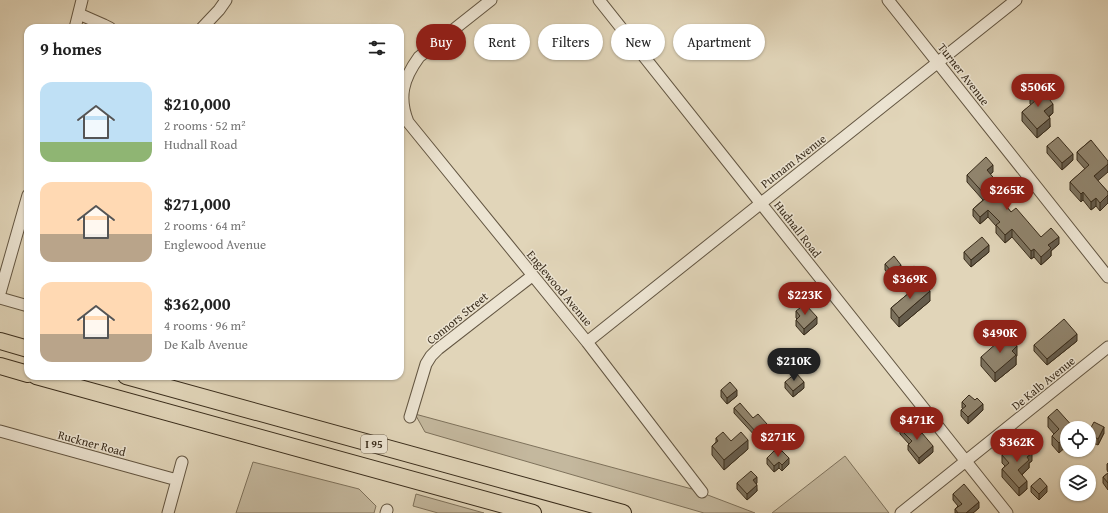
<!DOCTYPE html>
<html lang="en">
<head>
<meta charset="utf-8">
<style>
	:root { --surface:#fff; --page:#f6f6f6; --text:#222; --muted:#767676; --accent:#8f2418 }
	body { margin:0; font-family:"Gentium Book Plus",serif; background:var(--page); color:var(--text); height:100vh; display:flex; flex-direction:column; font-size:15px; white-space:nowrap }
	* { box-sizing:border-box; margin:0 }
	p { font-size:13px; color:var(--muted) }
	.icon { flex:none; width:22px; height:22px; fill:none; stroke:currentColor; stroke-width:2; stroke-linecap:round; stroke-linejoin:round }
	.map { position:relative; flex:1; overflow:hidden }
	.side { position:absolute; left:24px; top:24px; width:380px; height:356px; display:flex; flex-direction:column; background:var(--surface); border-radius:12px; box-shadow:0 1px 3px #0004 }
	.side>* { flex:none }
	.guide { position:absolute; left:416px; top:24px; width:380px; height:36px; display:flex; gap:8px }
	.controls { position:absolute; left:1060px; top:421px; display:grid; gap:8px }
	.controls a { display:grid; place-items:center; width:36px; height:36px; border-radius:50%; background:var(--surface); box-shadow:0 1px 3px #0004; font-size:20px }
	.price { position:absolute; translate:-50% -34px; padding:0 9px; border-radius:14px; background:var(--accent); color:#fff; font-size:13px; line-height:26px; filter:drop-shadow(0 1px 2px #0008) }
	.price::after { content:''; position:absolute; left:50%; top:24px; width:12px; height:9px; margin-left:-6px; background:inherit; clip-path:polygon(0 0,100% 0,50% 100%) }
	.price.on { background:#222; color:#fff }
	ul { padding:0; list-style:none }
	li { display:flex; align-items:center; gap:12px; height:100px; padding:0 16px }
	li span { display:grid; place-items:center; flex:none; width:112px; height:80px; border-radius:12px; color:#555 }
	li>.icon { margin-inline-start:auto }
	span .icon { width:48px; height:48px; fill:#fffc; stroke-width:1 }
	li b { font-size:17px }
	h2 { display:flex; justify-content:space-between; align-items:center; height:48px; padding:0 16px; font-size:17px }
	.chip { padding:0 14px; border-radius:18px; background:var(--surface); box-shadow:0 1px 3px #0004; font-size:14px; line-height:36px }
	.chip.on { background:var(--accent); color:#fff }
	.map>svg:first-child { display:block }
	.green { fill:#c4b89e; stroke:#7e725c }
	.lines { fill:none; stroke-linecap:round; stroke-linejoin:round }
	.minor-casing { stroke:#635642; stroke-width:13 }
	.highway-casing { stroke:#392c1b; stroke-width:18 }
	.minor { stroke:#ece4d2; stroke-width:11 }
	.highway { stroke:#e1d5b9; stroke-width:16 }
	.wall { fill:#7c725e; stroke:#392c1b }
	.shaded-wall { fill:#655c4c; stroke:#392c1b }
	.building { fill:#90846d; stroke:#392c1b }
	.labels { text-anchor:middle; dominant-baseline:central; stroke-width:3; stroke-linejoin:round; paint-order:stroke }
	.shield { fill:#ece4d2; stroke:#6f6352; stroke-width:1 }
	.shield-label { font-size:11px; font-weight:bold; fill:#392c1b }
	.street-label { font-size:12px; fill:#392c1b; stroke:#ece4d2 }
</style>
</head>
<body>
<div class="map">
<svg width="1108" height="513" viewBox="0 0 1108 513">
	<rect width="100%" height="100%" fill="#e1d5b9"/>
	<filter id="stains"><feTurbulence type="fractalNoise" baseFrequency=".005" numOctaves="4"/><feColorMatrix values="0 0 0 0 .2 0 0 0 0 .09 0 0 0 0 .02 0 0 0 .5 -.17"/></filter>
	<radialGradient id="worn" r=".72"><stop offset=".6" stop-color="#630" stop-opacity="0"/><stop offset="1" stop-color="#630" stop-opacity=".3"/></radialGradient>
	<path class="green" d="M415,414L692,489L755,513H704L425,432Z
		M845,456L889,513H772Z
		M253,462L359,489L376,506L374,513H236Z
		M416,494L484,513H438L413,506Z"/>
	<g class="lines">
		<g class="minor-casing">
			<path id="minor" d="M491,0L419,57C403,79 398,97 408,122L587,342L702,492
				M599,0L1007,513
				M888,0L1108,277
				M79,14L104,25L110,28
				M75,28L82,0
				M202,28L219,10L226,0
				M0,293L28,195
				M0,298L28,306
				M587,342L1016,0
				M410,417L426,364L431,356L438,349L532,276
				M0,431L177,480
				M168,513L182,462
				M386,513L387,510
				M901,513L1108,347"/>
		</g>
		<g class="highway-casing">
			<path id="highway" d="M0,341L28,349
				M0,366L28,374
				M36,376L533,513
				M126,376L623,513"/>
		</g>
		<use href="#minor" class="minor"/>
		<use href="#highway" class="highway"/>
	</g>
	<path class="wall" d="M1030,94L1053,113L1049,117L1050,127L1037,138L1022,121V112L1031,105L1030,104Z
		M1091,140L1098,181L1108,192L1100,211L1096,206L1091,210L1083,200L1081,202L1070,190V182L1085,169L1077,160V152Z
		M1047,146L1073,160L1062,170L1047,153Z
		M993,172L990,174L1008,203L1005,205L1011,212L1041,237L1059,244L1051,251V256L1041,265L1034,257L1031,259L1012,237L1005,243L996,233V226L988,217L980,224L973,216V209L983,200L967,182V175Z
		M964,252H989L971,267L964,259Z
		M885,264L901,271L892,279L885,270Z
		M906,273L923,281L920,284L930,301L899,327L891,318V308L915,288L906,280Z
		M796,311L817,324L804,335L796,326V320L797,319L796,318Z
		M1077,341L1047,365L1034,351V345Z
		M1017,355L1016,357V365L995,382L981,366V357Z
		M785,382L804,388L793,397L785,388Z
		M721,390L737,396L727,404L721,397Z
		M975,400L983,410L968,424L961,416V410L963,409L962,408V402Z
		M734,408L753,418L767,429L757,438L734,413Z
		M1048,417L1074,428L1059,453L1052,445V436L1054,434L1048,427Z
		M900,429L933,452L919,464L908,450V445L909,444L900,434Z
		M1089,431L1104,433L1098,445L1089,441Z
		M716,438L731,441L748,449L724,470L712,455V446L716,442Z
		M1015,447L1032,461L1029,463V468L1022,475L1027,489L1019,496L1002,477V469L1005,466L1002,463V455Z
		M778,455L789,464L782,471L779,468L774,472L767,464V458Z
		M1108,463V472L1107,470V464Z
		M1108,473V490L1103,483V477Z
		M737,483H757L756,484L757,491L747,500L737,489Z
		M1031,486L1047,492L1039,500L1031,492Z
		M953,494L979,508L973,513H955V509L958,506L953,500Z"/>
	<path class="shaded-wall" d="M1053,104V113L1044,120V111Z
		M1050,118V127L1037,138V129Z
		M1073,154V160L1062,170V163Z
		M1108,164V172L1094,184V176Z
		M993,165V172L987,177V170Z
		M1083,192V200L1081,202V194Z
		M1008,195V203L1002,208V201Z
		M1108,195V203L1100,211V203Z
		M1096,198V206L1091,210V202Z
		M988,210V217L980,224V217Z
		M1012,229V237L1005,243V235Z
		M1059,237V244L1051,251V256L1041,265V257L1048,245Z
		M989,245V252L971,267V260Z
		M1034,249V257L1031,259V251Z
		M901,265V271L892,279V272Z
		M923,274V281L915,288V282Z
		M930,291V301L899,327V318Z
		M817,317V324L804,335V329Z
		M1077,334V341L1047,365V359Z
		M1017,346V355L1016,357V365L995,382V373L1012,351Z
		M804,382V388L793,397V391Z
		M737,390V396L727,404V398Z
		M983,404V410L968,424V417Z
		M767,424V429L757,438V433Z
		M1104,427V433L1098,445V439Z
		M1067,436V446L1059,453V443Z
		M748,440V449L724,470V460Z
		M933,446V452L919,464V458Z
		M1032,453V461L1029,463V468L1018,478V470L1027,457Z
		M789,458V464L782,471V465Z
		M779,462V468L774,472V466Z
		M757,477V483L753,487V480Z
		M1027,481V489L1019,496V488Z
		M757,485V491L747,500V494Z
		M1047,486V492L1039,500V494Z
		M979,502V508L973,513H966Z"/>
	<path class="building" d="M1039,86L1053,104L1044,111L1050,118L1037,129L1022,112L1035,101L1030,94Z
		M1058,137L1073,154L1062,163L1047,146Z
		M1091,140L1108,161V164L1094,176L1108,192V195L1100,203L1096,198L1091,202L1083,192L1081,194L1070,182L1089,165L1077,152Z
		M986,157L993,165L987,170L1008,195L1002,201L1011,212L1016,208L1041,237L1051,228L1059,237L1048,245L1051,248L1041,257L1034,249L1031,251L1012,229L1005,235L996,225L1000,222L988,210L980,217L973,209L987,197L967,175Z
		M982,237L989,245L971,260L964,252Z
		M894,256L901,265L892,272L885,264Z
		M914,266L923,274L915,282L906,273Z
		M922,282L930,291L899,318L891,308Z
		M805,304L817,317L804,329L796,320L800,316L796,311Z
		M1064,319L1077,334L1047,359L1034,345Z
		M1007,334L1017,346L1012,351L1016,355L995,373L981,357Z
		M796,373L804,382L793,391L785,382Z
		M730,382L737,390L727,398L721,390Z
		M969,395L975,400L977,398L983,404L968,417L961,410L966,406L962,402Z
		M740,403L753,418L758,414L767,424L757,433L734,408Z
		M1057,409L1074,428H1067V436L1059,443L1052,436L1059,429L1048,417Z
		M907,422L920,435L922,433L933,446L919,458L908,445L912,441L900,429Z
		M1094,422L1104,427L1098,439L1089,434V431Z
		M723,432L731,441L741,432L748,440L724,460L712,446L718,441L716,438Z
		M1022,441L1032,453L1027,457L1029,460L1018,470L1027,481L1019,488L1002,469L1009,463L1002,455L1014,445L1015,447Z
		M774,451L778,455L782,451L789,458L782,465L779,462L774,466L767,458Z
		M751,471L757,477L753,480L757,485L747,494L737,483Z
		M1108,473V483L1103,477Z
		M1040,478L1047,486L1039,494L1031,486Z
		M964,484L979,502L966,513H958L955,509L962,504L953,494Z"/>
	<g class="labels">
		<rect class="shield" x="361" y="435" width="26" height="18" rx="3"/>
		<g class="shield-label">
			<text x="374" y="444">I 95</text>
		</g>
		<g class="street-label">
			<text transform="translate(964 74) rotate(52)">Turner Avenue</text>
			<text transform="translate(793 161) rotate(-38)">Putnam Avenue</text>
			<text transform="translate(798 229) rotate(52)">Hudnall Road</text>
			<text transform="translate(560 288) rotate(50)">Englewood Avenue</text>
			<text transform="translate(457 318) rotate(-39)">Connors Street</text>
			<text transform="translate(1043 383) rotate(-39)">De Kalb Avenue</text>
			<text transform="translate(92 443) rotate(15)">Ruckner Road</text>
		</g>
	</g>
	<rect width="100%" height="100%" filter="url(#stains)"/>
	<rect width="100%" height="100%" fill="url(#worn)"/>
</svg>
<div class="controls">
<a><svg class="icon" aria-label="locate" viewBox="0 0 24 24"><circle cx="12" cy="12" r="6"/><path d="M12 2v4M12 18v4M2 12h4M18 12h4"/></svg></a>
<a><svg class="icon" aria-label="layers" viewBox="0 0 24 24"><path d="M12 4l9 5-9 5-9-5zM3 14l9 5 9-5"/></svg></a>
</div>
<b class="price" style="left:1038px;top:108px">$506K</b>
<b class="price" style="left:1007px;top:211px">$265K</b>
<b class="price" style="left:910px;top:300px">$369K</b>
<b class="price" style="left:805px;top:316px">$223K</b>
<b class="price" style="left:1000px;top:354px">$490K</b>
<b class="price on" style="left:794px;top:382px">$210K</b>
<b class="price" style="left:917px;top:441px">$471K</b>
<b class="price" style="left:778px;top:458px">$271K</b>
<b class="price" style="left:1017px;top:463px">$362K</b>
<div class="guide">
<a class="chip on">Buy</a>
<a class="chip">Rent</a>
<a class="chip">Filters</a>
<a class="chip">New</a>
<a class="chip">Apartment</a>
</div>
<section class="side">
<h2>9 homes<svg class="icon" aria-label="filters" viewBox="0 0 24 24"><path d="M4 7h16M4 17h16"/><circle cx="9" cy="7" r="2"/><circle cx="15" cy="17" r="2"/></svg></h2>
<ul>
<li><span style="background:linear-gradient(#bfe0f5 75%,#8fb573 0)"><svg class="icon" aria-label="home" viewBox="0 0 24 24"><path d="M3 11l9-7 9 7M6 9v11h12V9"/></svg></span><div><b>$210,000</b><p>2 rooms · 52 m²</p><p>Hudnall Road</p></div></li>
<li><span style="background:linear-gradient(#ffd9b3 65%,#b9a48a 0)"><svg class="icon" aria-label="home" viewBox="0 0 24 24"><path d="M3 11l9-7 9 7M6 9v11h12V9"/></svg></span><div><b>$271,000</b><p>2 rooms · 64 m²</p><p>Englewood Avenue</p></div></li>
<li><span style="background:linear-gradient(#ffd9b3 65%,#b9a48a 0)"><svg class="icon" aria-label="home" viewBox="0 0 24 24"><path d="M3 11l9-7 9 7M6 9v11h12V9"/></svg></span><div><b>$362,000</b><p>4 rooms · 96 m²</p><p>De Kalb Avenue</p></div></li>
</ul>
</section>
</div>
</body>
</html>
